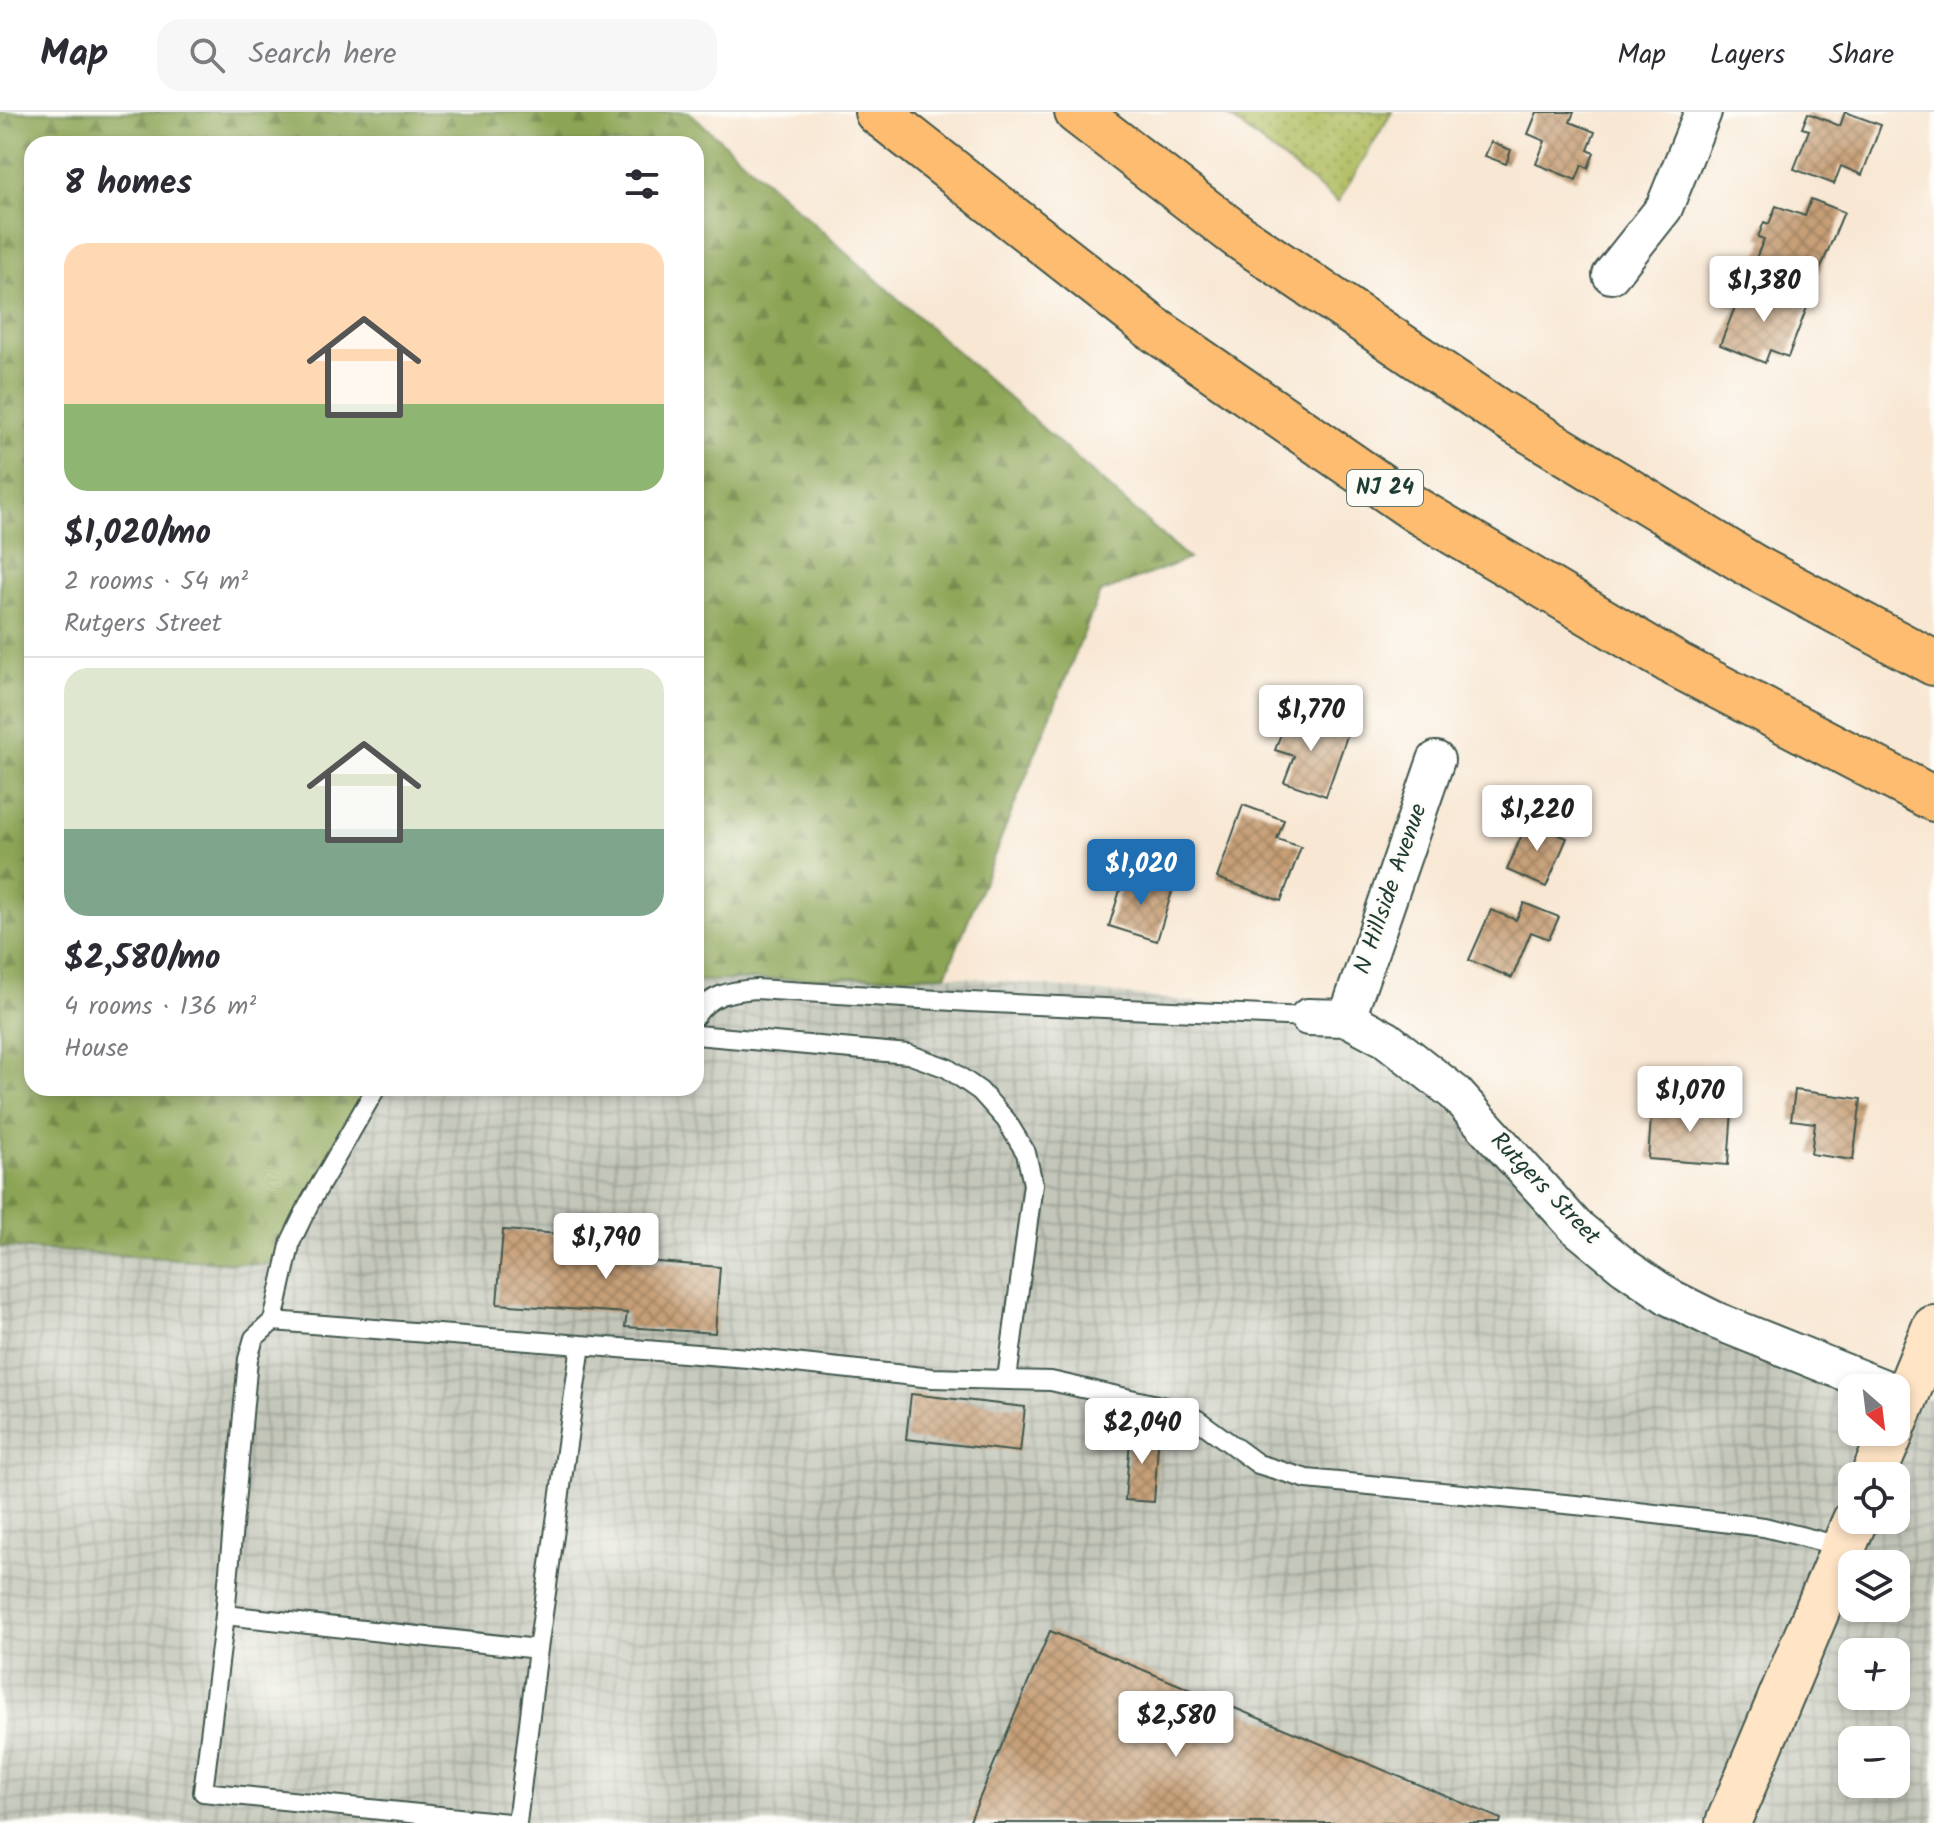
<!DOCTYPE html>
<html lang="en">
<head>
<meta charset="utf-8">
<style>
	:root { --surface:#fff; --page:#f7f7f7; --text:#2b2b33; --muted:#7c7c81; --line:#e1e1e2; --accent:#1f6fb2 }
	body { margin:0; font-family:Kalam,sans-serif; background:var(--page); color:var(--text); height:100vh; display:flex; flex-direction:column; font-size:30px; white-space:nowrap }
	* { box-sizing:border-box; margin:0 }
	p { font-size:26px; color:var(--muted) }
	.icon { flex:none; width:44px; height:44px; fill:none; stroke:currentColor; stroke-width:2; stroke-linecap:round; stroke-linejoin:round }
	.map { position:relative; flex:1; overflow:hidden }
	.drawer { position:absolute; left:24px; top:24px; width:680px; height:960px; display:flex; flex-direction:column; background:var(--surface); border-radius:24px; box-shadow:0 4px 12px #0003 }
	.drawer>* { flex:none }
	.needle { width:52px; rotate:152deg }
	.fabs { position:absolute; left:1838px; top:1262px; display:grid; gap:16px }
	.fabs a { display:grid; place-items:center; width:72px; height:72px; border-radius:16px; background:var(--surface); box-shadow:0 4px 12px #0003; font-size:40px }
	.price { position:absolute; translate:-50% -68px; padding:0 18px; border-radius:8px; background:#fff; color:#222; font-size:26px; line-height:52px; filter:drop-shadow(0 2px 4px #0008) }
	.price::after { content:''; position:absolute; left:50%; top:48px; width:24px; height:18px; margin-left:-12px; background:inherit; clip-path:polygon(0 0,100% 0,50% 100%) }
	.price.on { background:var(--accent); color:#fff }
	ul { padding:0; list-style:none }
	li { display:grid; align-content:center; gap:16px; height:424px; padding:0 40px }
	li+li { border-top:2px solid var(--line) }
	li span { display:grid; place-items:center; height:248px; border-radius:24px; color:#555 }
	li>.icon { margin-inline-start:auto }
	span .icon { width:144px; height:144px; fill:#fffc; stroke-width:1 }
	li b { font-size:34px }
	h2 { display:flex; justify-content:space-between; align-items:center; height:96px; padding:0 40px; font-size:34px }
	header { display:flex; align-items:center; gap:48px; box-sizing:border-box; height:112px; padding:0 40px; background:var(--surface); border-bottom:2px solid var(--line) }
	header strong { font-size:38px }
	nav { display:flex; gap:44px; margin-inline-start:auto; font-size:28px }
	.search { width:560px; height:72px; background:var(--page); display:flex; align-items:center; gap:20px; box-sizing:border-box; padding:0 28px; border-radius:24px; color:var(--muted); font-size:30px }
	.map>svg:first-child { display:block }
	.industrial { fill:url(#industrial-grid); fill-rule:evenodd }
	.grass { fill:url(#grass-dots); stroke:#687c49; stroke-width:2 }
	.forest { fill:url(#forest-firs); stroke:#567044; stroke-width:2 }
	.building { fill:url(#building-cross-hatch) }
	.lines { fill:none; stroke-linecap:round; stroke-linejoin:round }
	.service-casing { stroke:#40564c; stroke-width:22 }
	.minor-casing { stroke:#40564c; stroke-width:40 }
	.secondary-casing { stroke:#40564c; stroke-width:48 }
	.motorway-casing { stroke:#40564c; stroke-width:48 }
	.service { stroke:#fff; stroke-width:18 }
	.minor { stroke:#fff; stroke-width:36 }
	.secondary { stroke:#ffe4c6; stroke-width:44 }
	.motorway { stroke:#febc70; stroke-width:44 }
	.labels { text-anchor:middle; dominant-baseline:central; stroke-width:6; stroke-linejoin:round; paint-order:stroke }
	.shield { fill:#fdfcf7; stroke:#62766e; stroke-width:2 }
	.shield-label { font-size:22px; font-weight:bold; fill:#1f3d34 }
	.street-label { font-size:24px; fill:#1f3d34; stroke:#fdfcf7 }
</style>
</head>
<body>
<header>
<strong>Map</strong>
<div class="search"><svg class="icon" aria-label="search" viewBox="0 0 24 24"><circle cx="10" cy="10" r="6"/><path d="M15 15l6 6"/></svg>Search here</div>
<nav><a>Map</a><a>Layers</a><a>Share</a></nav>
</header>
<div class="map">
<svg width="1934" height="1711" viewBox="0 0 1934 1711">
	<defs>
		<pattern id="industrial-grid" width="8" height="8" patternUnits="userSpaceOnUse" patternTransform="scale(2)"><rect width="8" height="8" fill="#c3c6b9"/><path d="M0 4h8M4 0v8" fill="none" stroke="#9ea297"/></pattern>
		<pattern id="grass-dots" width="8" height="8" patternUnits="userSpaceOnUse" patternTransform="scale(2)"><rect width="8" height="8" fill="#b0bc5e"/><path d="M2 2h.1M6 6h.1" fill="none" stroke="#8f9a4e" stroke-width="1.8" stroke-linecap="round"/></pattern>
		<pattern id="forest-firs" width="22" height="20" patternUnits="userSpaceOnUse" patternTransform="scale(2)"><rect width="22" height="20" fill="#8ca455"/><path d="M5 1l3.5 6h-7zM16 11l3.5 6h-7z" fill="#728747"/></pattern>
		<pattern id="building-cross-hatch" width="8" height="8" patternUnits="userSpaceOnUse" patternTransform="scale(2)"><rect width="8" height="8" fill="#c79f77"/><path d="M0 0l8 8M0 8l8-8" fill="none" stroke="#a18362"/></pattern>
	</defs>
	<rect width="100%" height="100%" fill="#fdfcf7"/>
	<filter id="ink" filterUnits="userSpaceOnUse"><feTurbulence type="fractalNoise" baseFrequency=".0125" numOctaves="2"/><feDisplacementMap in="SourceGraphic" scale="16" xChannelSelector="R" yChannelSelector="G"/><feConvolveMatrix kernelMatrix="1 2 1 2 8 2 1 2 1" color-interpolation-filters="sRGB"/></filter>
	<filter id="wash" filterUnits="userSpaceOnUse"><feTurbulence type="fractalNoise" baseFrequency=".006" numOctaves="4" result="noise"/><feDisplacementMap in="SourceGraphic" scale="32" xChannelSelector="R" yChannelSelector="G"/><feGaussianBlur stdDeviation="1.8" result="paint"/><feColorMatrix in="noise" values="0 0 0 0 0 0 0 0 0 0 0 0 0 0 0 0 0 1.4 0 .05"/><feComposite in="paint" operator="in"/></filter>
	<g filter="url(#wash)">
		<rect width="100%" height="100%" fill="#f8e7d3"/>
		<path class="industrial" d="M946,863L1353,908L1664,1192L1852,1276V1320H1896L1907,1290L1934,1287V1711H0V1135L268,1153L379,976H696V870ZM1852,1364H1896V1408H1852ZM1852,1452H1896V1496H1852ZM1852,1540H1896V1584H1852ZM1852,1628H1896V1672H1852Z"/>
		<path class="grass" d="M1223,0H1392L1338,90Z"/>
		<path class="forest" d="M0,0H689L1189,447L1100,481L946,863L696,869V32H32V976H379L268,1153L0,1135Z"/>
		<g id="blocks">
			<path class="building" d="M1537,0H1574L1570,10L1595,20L1588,38L1594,41L1588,56L1582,53L1576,68L1536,52L1545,29L1528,22Z
				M1845,0L1881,13L1862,63L1841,54L1834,72L1794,57L1809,18L1802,16L1808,1L1840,14Z
				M1491,30L1511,38L1506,52L1485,44Z
				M1811,87L1844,100L1817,165L1799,157L1798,162L1756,146L1764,127L1758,125L1764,110L1769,112L1776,94L1805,104Z
				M1774,175L1809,190L1788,245L1770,238L1765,251L1720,233L1735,195L1726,192L1732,177L1768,191Z
				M1289,600L1348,621L1326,684L1284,670L1294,644L1275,638Z
				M1243,693L1284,708L1277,727L1301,735L1281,789L1217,766Z
				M1522,707L1567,726L1546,775L1507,758L1523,720L1518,718Z
				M1125,762L1173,776L1157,829L1109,814Z
				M1524,791L1559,805L1549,827L1531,820L1512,866L1469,848L1491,798L1516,808Z
				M1795,978L1861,987L1853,1048L1811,1042L1815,1011L1791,1008Z
				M1652,992L1732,998L1728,1053L1648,1047Z
				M503,1118L635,1127L633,1148L720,1155L715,1221L625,1215L627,1201L497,1192Z
				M911,1282L1025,1295L1020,1340L906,1327Z
				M1135,1316L1159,1318L1154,1390L1125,1388L1130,1328L1135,1329Z
				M1050,1519L1501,1707L1500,1711H969Z"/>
		</g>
	</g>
	<g filter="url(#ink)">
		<use href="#blocks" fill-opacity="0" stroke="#40564c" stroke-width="2"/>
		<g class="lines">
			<g class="service-casing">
				<path id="service" d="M696,903C711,882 731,879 756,877L970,890L1308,905
					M696,923L908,942L947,956L980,979L1006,1008L1026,1041L1033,1072L1007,1267
					M273,1209L291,1129L309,1092L376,976
					M581,1233L538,1537L225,1503L248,1247L254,1226L273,1209L748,1246L932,1266L1051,1269L1179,1298L1198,1308L1258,1352L1307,1367L1596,1395L1764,1415L1844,1435
					M225,1503L203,1680L508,1711
					M517,1711L538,1537"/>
			</g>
			<g class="minor-casing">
				<path id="minor" d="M1611,163L1664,96L1703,0
					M1308,905L1347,906L1386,927L1455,981L1575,1114L1625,1155L1669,1185L1717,1209L1884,1276
					M1347,906L1436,648"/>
			</g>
			<g class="secondary-casing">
				<path id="secondary" d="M1896,1309L1934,1216
					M1873,1364L1892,1320
					M1728,1711L1855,1408"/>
			</g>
			<g class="motorway-casing">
				<path id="motorway" d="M877,0L1151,215L1416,398L1677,553L1934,687
					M1077,0L1238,124L1496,298L1754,455L1934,551"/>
			</g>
			<use href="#service" class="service"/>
			<use href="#minor" class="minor"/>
			<use href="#secondary" class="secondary"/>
			<use href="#motorway" class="motorway"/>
		</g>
	</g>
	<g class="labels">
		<rect class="shield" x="1347" y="358" width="76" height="36" rx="6"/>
		<g class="shield-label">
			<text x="1385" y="376">NJ 24</text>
		</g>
		<g class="street-label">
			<text transform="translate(1391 777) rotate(-71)">N Hillside Avenue</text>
			<text transform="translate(1545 1077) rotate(46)">Rutgers Street</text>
		</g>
	</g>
</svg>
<div class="fabs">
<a><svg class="needle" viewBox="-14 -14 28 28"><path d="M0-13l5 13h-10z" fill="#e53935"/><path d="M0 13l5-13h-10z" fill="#7c7c81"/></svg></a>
<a><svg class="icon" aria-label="locate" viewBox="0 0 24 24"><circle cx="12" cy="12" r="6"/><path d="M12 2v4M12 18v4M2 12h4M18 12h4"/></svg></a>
<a><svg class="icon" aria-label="layers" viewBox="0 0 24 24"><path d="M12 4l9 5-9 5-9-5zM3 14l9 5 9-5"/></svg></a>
<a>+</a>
<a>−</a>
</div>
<b class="price" style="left:1764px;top:212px">$1,380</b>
<b class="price" style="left:1311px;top:641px">$1,770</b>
<b class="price" style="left:1537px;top:741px">$1,220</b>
<b class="price on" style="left:1141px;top:795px">$1,020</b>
<b class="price" style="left:1690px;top:1022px">$1,070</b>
<b class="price" style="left:606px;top:1169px">$1,790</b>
<b class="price" style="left:1142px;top:1354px">$2,040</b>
<b class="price" style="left:1176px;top:1647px">$2,580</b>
<section class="drawer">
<h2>8 homes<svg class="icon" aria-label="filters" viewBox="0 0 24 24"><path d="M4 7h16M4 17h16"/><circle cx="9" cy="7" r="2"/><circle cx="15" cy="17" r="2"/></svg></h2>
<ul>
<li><span style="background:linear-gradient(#ffd9b3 65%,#8fb573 0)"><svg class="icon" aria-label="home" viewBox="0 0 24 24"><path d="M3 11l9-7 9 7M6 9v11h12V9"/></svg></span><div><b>$1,020/mo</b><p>2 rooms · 54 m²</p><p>Rutgers Street</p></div></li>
<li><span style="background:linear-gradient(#dfe7d0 65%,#7fa58c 0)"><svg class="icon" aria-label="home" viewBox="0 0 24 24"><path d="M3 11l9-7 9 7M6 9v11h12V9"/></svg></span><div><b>$2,580/mo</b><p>4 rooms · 136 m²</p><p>House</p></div></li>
</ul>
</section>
</div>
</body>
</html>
